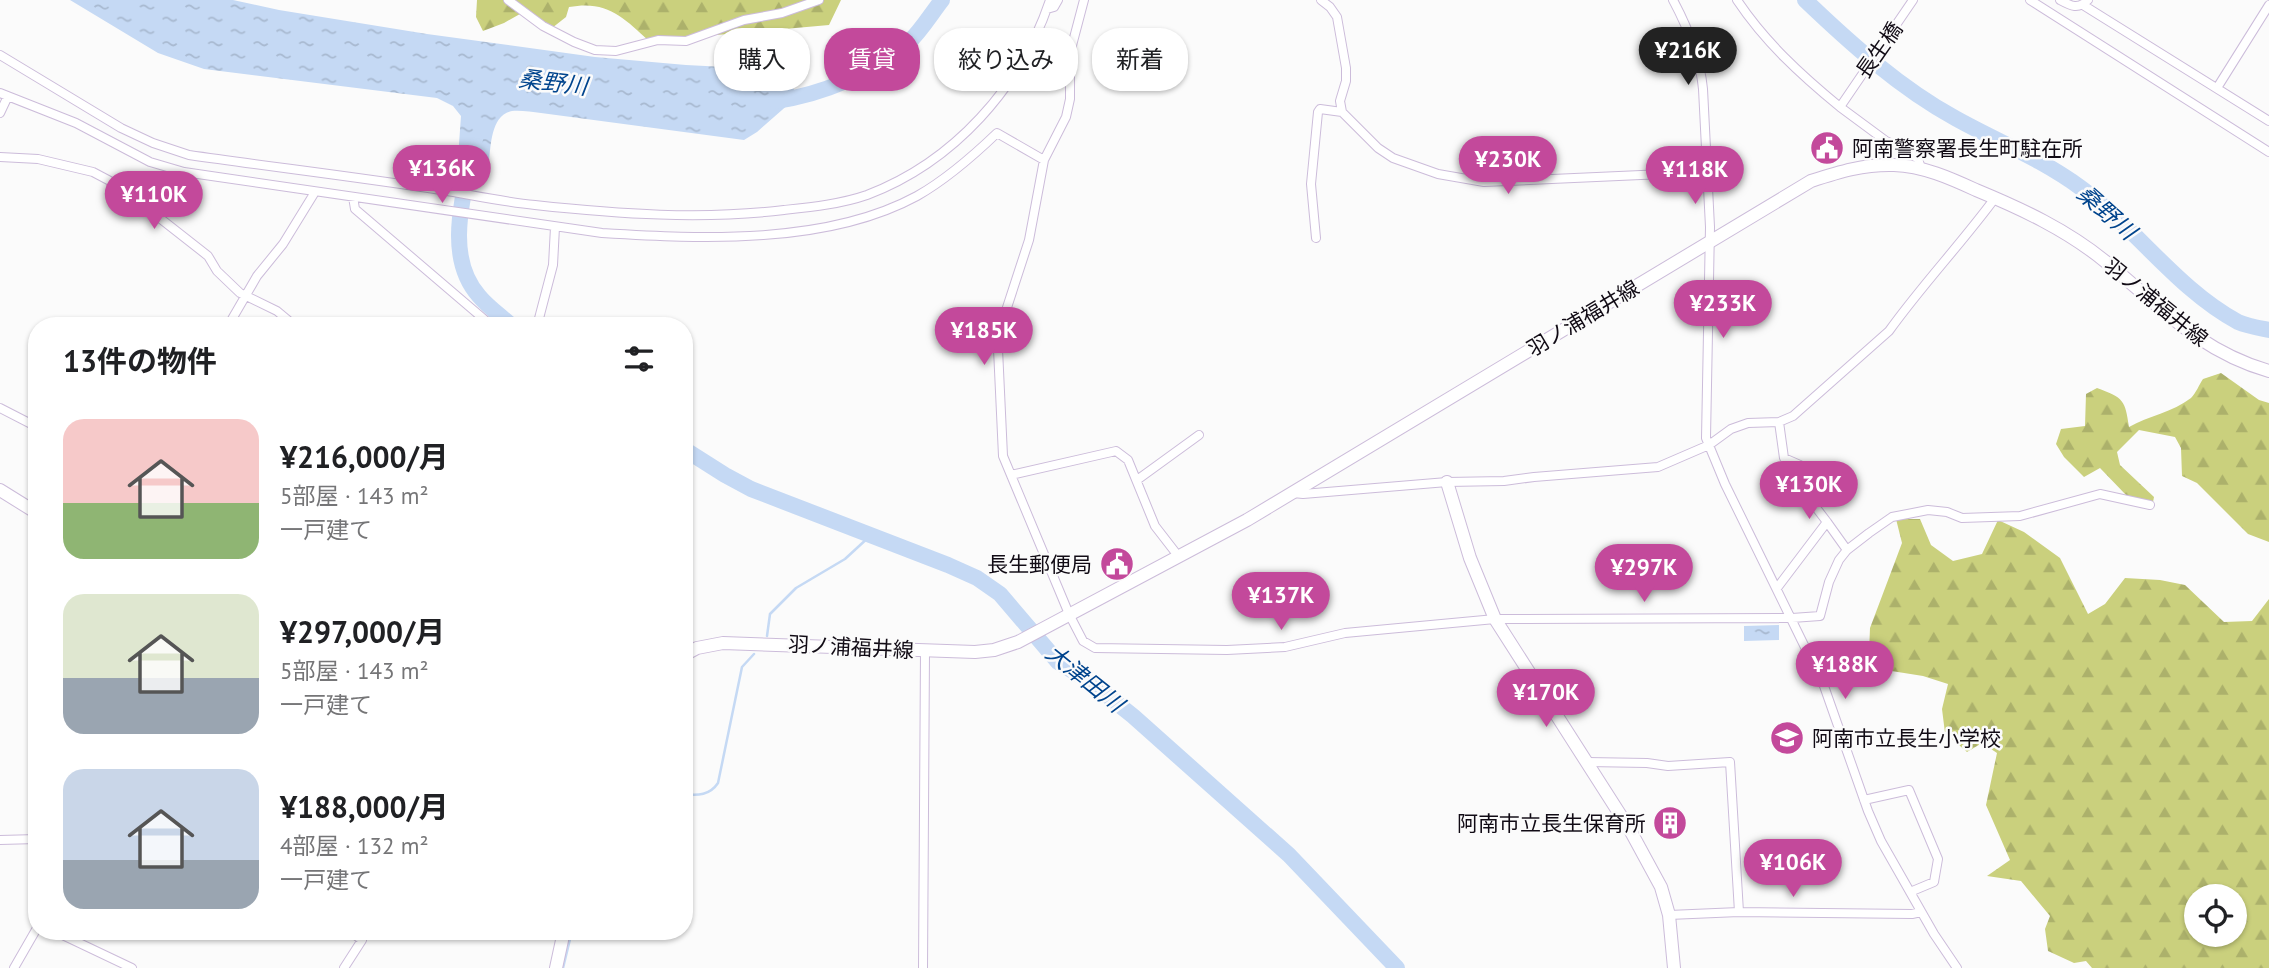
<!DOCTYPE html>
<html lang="ja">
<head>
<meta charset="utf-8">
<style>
	:root { --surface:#fff; --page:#f6f6f6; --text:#202124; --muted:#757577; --accent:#c3499b }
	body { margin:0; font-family:"PT Sans","Noto Sans JP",sans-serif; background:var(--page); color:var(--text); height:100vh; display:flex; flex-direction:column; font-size:26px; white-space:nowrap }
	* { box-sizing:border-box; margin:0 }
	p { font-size:23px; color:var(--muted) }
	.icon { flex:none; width:38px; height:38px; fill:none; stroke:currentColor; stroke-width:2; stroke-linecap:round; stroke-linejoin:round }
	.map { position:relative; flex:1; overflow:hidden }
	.drawer { position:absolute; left:28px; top:317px; width:665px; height:623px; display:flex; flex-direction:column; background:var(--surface); border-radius:28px; box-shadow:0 2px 5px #0004 }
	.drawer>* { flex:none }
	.guide { position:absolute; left:714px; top:28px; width:665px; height:63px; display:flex; gap:14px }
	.tools { position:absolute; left:2184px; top:884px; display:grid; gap:14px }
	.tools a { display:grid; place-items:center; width:63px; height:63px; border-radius:50%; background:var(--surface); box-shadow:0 2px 5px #0004; font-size:35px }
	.price { position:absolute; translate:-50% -60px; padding:0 16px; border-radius:24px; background:var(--accent); color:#fff; font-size:23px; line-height:46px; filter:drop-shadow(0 2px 4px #0008) }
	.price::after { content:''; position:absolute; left:50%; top:42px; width:21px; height:16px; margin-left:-10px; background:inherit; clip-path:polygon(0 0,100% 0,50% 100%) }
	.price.selected { background:#222; color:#fff }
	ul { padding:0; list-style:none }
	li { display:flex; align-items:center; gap:21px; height:175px; padding:0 35px }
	li span { display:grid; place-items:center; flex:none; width:196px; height:140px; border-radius:21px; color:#555 }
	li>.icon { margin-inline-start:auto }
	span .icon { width:84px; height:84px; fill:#fffc; stroke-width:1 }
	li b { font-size:30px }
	h2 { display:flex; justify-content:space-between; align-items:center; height:84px; padding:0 35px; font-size:30px }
	.tag { padding:0 24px; border-radius:28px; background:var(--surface); box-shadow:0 2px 5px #0004; font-size:24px; line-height:63px }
	.tag.selected { background:var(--accent); color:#fff }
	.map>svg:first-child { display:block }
	.forest { fill:url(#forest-firs); fill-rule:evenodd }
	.water { fill:url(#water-ripples) }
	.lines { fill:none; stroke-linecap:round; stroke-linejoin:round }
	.stream { stroke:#c5d9f4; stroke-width:2.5 }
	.river { stroke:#c5d9f4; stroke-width:16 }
	.street-casing { stroke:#ccbcda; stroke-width:10 }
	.secondary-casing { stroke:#ccbcda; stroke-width:14 }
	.primary-casing { stroke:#ccbcda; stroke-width:14 }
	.street { stroke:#fff; stroke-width:8 }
	.secondary { stroke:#fff; stroke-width:12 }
	.primary { stroke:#fff; stroke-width:12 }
	.labels { text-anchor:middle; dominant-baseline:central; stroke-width:5; stroke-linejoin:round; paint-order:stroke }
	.street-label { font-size:21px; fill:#110b15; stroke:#fbfbfb }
	.poi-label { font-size:21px; fill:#110b15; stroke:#fbfbfb; text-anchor:start }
	.water-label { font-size:23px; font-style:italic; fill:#00448d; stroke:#fbfbfb }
</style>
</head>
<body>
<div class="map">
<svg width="2269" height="968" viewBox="0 0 2269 968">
	<defs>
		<pattern id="forest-firs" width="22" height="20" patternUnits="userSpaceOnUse" patternTransform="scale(1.75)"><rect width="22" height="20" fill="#cad07d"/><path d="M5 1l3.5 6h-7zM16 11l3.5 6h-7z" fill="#acb16b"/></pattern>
		<pattern id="water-ripples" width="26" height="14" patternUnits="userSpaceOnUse" patternTransform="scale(1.75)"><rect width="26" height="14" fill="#c5d9f4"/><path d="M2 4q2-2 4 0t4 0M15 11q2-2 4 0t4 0" fill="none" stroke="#a8b9d0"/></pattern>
	</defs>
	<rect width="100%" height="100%" fill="#fbfbfb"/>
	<path class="forest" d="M477,0H841L829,25L649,41C623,17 607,0 569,7L566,17L552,28L527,10L504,23L483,31L476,17Z
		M2221,373L2259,400L2269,403V542L2248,534L2197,483L2182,476L2181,448L2175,437L2139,430L2117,452L2120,465L2154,497L2153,502L2126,495L2100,468L2084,477L2064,457L2056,444L2061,429L2085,426L2086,394L2097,388C2124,398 2125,400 2129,427C2148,416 2173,412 2191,398C2196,393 2199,385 2203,379Z
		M1896,519H1920L1931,545L1953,561L1982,554L1998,520L2024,532L2060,558L2088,614L2105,604L2125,578L2160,580L2185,585L2224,622L2252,621L2269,599V968H2092L2086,961L2074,963L2048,951L2045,929L2050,916L2021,881L1987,876L2010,860L1986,805L1997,753L1982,743L1967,752L1945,733L1942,709L1948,684L1923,676L1879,669L1869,653L1870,628L1902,543ZM2196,896H2235V934H2196Z"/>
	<path class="water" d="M70,0H233L279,10L427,34L595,57L686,65L782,70L798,96L757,132L744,140L541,113C532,112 520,110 512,111C491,115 491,145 489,161L458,158L461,116L453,106L437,98L204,69L158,53Z
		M1779,625V640L1744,641V626Z"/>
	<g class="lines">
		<path class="stream" d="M767,636L770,614L796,588L845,559L870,536
			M684,794C698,796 710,795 718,783L742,667L754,654
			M563,968L572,931"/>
		<path class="river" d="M1805,0C1850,43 1900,88 1955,118C1998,142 2040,158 2081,188C2136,228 2177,289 2238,322C2247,326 2259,328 2269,330
			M776,101C820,95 875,73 908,43C921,31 931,14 942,0
			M475,139C466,189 442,254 479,296C488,307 501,316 512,326
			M684,449L725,475L751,489L948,565L977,578L1000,594L1058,662L1089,681L1133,716L1289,855L1397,968"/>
		<g class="street-casing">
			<path id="street" d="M508,0L543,26L574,42L595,50L616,51L658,40L686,41L744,20L782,13L819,0
				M1084,0L1070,53V99L1066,117L1044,160L1029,240L1000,329L998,349L1003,456L1069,614L1083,641L1095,648L1227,650L1285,647L1345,633L1495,619L1792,618L1820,616L1829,582L1839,560L1847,550L1869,533L1892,517L1928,510L1947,512L1962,518L2020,516L2100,494L2150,505
				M1321,0L1330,7L1337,17L1346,68V81L1340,101L1342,112L1378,148L1393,158L1438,174L1484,182L1708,172
				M1673,0C1688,28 1700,57 1703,89L1710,227L1706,438L1725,484L1824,686L1868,811L1881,841L1934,934L1957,968
				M1737,0C1765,42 1801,75 1840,107
				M1913,0L1840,107L1886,141L1904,149L1918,159L1921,168
				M2030,0L2269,152
				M2060,0C2071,6 2078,10 2088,0
				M2083,5L2269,121
				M1047,9L1054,7L1058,0
				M0,55L121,128L153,143L189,155C273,167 357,177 441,190C472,195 504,202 535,205C618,214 702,220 784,210C812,207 841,204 867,195C954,162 1021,87 1050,0
				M2217,88L2269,5
				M0,93L76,123L150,162L184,172L602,233C702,239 827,245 917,196C947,179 972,157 997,133L1044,160
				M0,113L8,96
				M0,157L38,159L93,172L110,181L138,201L208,256L217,271L240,293L277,311L295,326
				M353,197L355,209L492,326
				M1316,238L1311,184L1318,112L1320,109L1342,112
				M228,326L257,276L283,244L315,192
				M537,326L553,265L555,227
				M0,408L37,427
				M1779,422L1784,458L1800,465L1803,469L1811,501L1827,522
				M1011,475L1116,451L1128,460L1155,526L1179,557
				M1137,480L1199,435
				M1293,493L1303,494L1447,482L1504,481L1534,477L1658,467L1709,445L1731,429L1748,423L1779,422L1793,416L1889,331C1922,285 1961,244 1995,198
				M1777,588L1827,522L1847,550
				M1587,762L1647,763L1668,766L1730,762L1739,912
				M1864,800L1909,790L1938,859L1934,882L1910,892
				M0,840L37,839
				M1669,915L1739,912L1912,914L1921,912
				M54,931L132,968
				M14,968L37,928
				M344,968L362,940L349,931
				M923,968L925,651"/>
		</g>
		<g class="secondary-casing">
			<path id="secondary" d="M1447,482L1470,558L1495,619L1630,830L1661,887L1669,915L1674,968"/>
		</g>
		<g class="primary-casing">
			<path id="primary" d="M0,490L37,513
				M684,655L697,648L723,643L975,652L994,650L1018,642L1247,520L1811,181C1839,172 1864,164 1894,165C1923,166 1950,178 1976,190C2022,209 2067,230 2106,262C2160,306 2199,351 2269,371
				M556,968L564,931"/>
		</g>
		<use href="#street" class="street"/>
		<use href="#secondary" class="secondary"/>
		<use href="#primary" class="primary"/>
	</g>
	<defs>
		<g id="civic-disc" transform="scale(1.75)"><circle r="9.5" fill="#c3499b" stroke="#fbfbfb"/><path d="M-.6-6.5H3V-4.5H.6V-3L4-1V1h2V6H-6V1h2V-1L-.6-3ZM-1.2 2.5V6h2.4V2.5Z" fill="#fff"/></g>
		<g id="school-disc" transform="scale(1.75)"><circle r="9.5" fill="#c3499b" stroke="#fbfbfb"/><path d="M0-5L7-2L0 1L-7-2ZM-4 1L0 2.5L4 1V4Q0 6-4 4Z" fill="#fff"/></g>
		<g id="building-disc" transform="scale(1.75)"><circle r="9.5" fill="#c3499b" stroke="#fbfbfb"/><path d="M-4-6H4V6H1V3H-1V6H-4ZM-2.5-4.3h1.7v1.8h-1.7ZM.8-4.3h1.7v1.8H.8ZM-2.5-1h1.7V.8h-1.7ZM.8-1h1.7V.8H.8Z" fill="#fff"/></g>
	</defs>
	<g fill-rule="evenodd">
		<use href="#civic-disc" x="1827" y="148"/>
		<use href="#civic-disc" x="1117" y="564"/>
		<use href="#school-disc" x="1787" y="738"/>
		<use href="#building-disc" x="1670" y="823"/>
	</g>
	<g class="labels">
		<g class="street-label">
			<text transform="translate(1879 50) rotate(-55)">長生橋</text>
			<text transform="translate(2156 302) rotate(39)">羽ノ浦福井線</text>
			<text transform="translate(1583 318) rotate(-31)">羽ノ浦福井線</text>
			<text transform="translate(851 647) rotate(3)">羽ノ浦福井線</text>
		</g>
		<g class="poi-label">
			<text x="1852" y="148">阿南警察署長生町駐在所</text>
			<text x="1092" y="564" text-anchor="end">長生郵便局</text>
			<text x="1812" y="738">阿南市立長生小学校</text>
			<text x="1646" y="823" text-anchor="end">阿南市立長生保育所</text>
		</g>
		<g class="water-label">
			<text transform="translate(553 82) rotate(7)">桑野川</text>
			<text transform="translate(2107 212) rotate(41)">桑野川</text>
			<text transform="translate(1085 678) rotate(39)">大津田川</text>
		</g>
	</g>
</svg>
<div class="tools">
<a><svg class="icon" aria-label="locate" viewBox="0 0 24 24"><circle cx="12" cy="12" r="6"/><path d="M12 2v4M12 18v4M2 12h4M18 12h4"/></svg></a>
</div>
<b class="price selected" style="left:1688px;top:87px">¥216K</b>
<b class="price" style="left:1508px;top:196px">¥230K</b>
<b class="price" style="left:442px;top:205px">¥136K</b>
<b class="price" style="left:1695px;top:206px">¥118K</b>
<b class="price" style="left:154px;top:231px">¥110K</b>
<b class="price" style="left:1723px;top:340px">¥233K</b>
<b class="price" style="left:984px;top:367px">¥185K</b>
<b class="price" style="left:1809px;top:521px">¥130K</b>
<b class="price" style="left:1644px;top:604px">¥297K</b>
<b class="price" style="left:1281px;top:632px">¥137K</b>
<b class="price" style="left:1845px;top:701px">¥188K</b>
<b class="price" style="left:1546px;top:729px">¥170K</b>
<b class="price" style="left:1793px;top:899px">¥106K</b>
<div class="guide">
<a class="tag">購入</a>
<a class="tag selected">賃貸</a>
<a class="tag">絞り込み</a>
<a class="tag">新着</a>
</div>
<section class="drawer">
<h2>13件の物件<svg class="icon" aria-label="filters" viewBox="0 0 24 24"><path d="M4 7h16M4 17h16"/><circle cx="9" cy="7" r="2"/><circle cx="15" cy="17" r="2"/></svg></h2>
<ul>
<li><span style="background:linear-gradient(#f6c9c9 60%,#8fb573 0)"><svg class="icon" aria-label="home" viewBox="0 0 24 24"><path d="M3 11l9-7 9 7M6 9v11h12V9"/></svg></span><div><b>¥216,000/月</b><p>5部屋 · 143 m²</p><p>一戸建て</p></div></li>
<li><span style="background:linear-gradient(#dfe7d0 60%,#9aa5b1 0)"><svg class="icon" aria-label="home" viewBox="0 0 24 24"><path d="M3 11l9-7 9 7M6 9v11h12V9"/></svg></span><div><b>¥297,000/月</b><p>5部屋 · 143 m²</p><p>一戸建て</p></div></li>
<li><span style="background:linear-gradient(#c9d6e8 65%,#9aa5b1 0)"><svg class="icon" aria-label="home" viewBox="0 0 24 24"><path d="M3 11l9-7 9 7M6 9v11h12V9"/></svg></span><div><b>¥188,000/月</b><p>4部屋 · 132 m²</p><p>一戸建て</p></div></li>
</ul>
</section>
</div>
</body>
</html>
